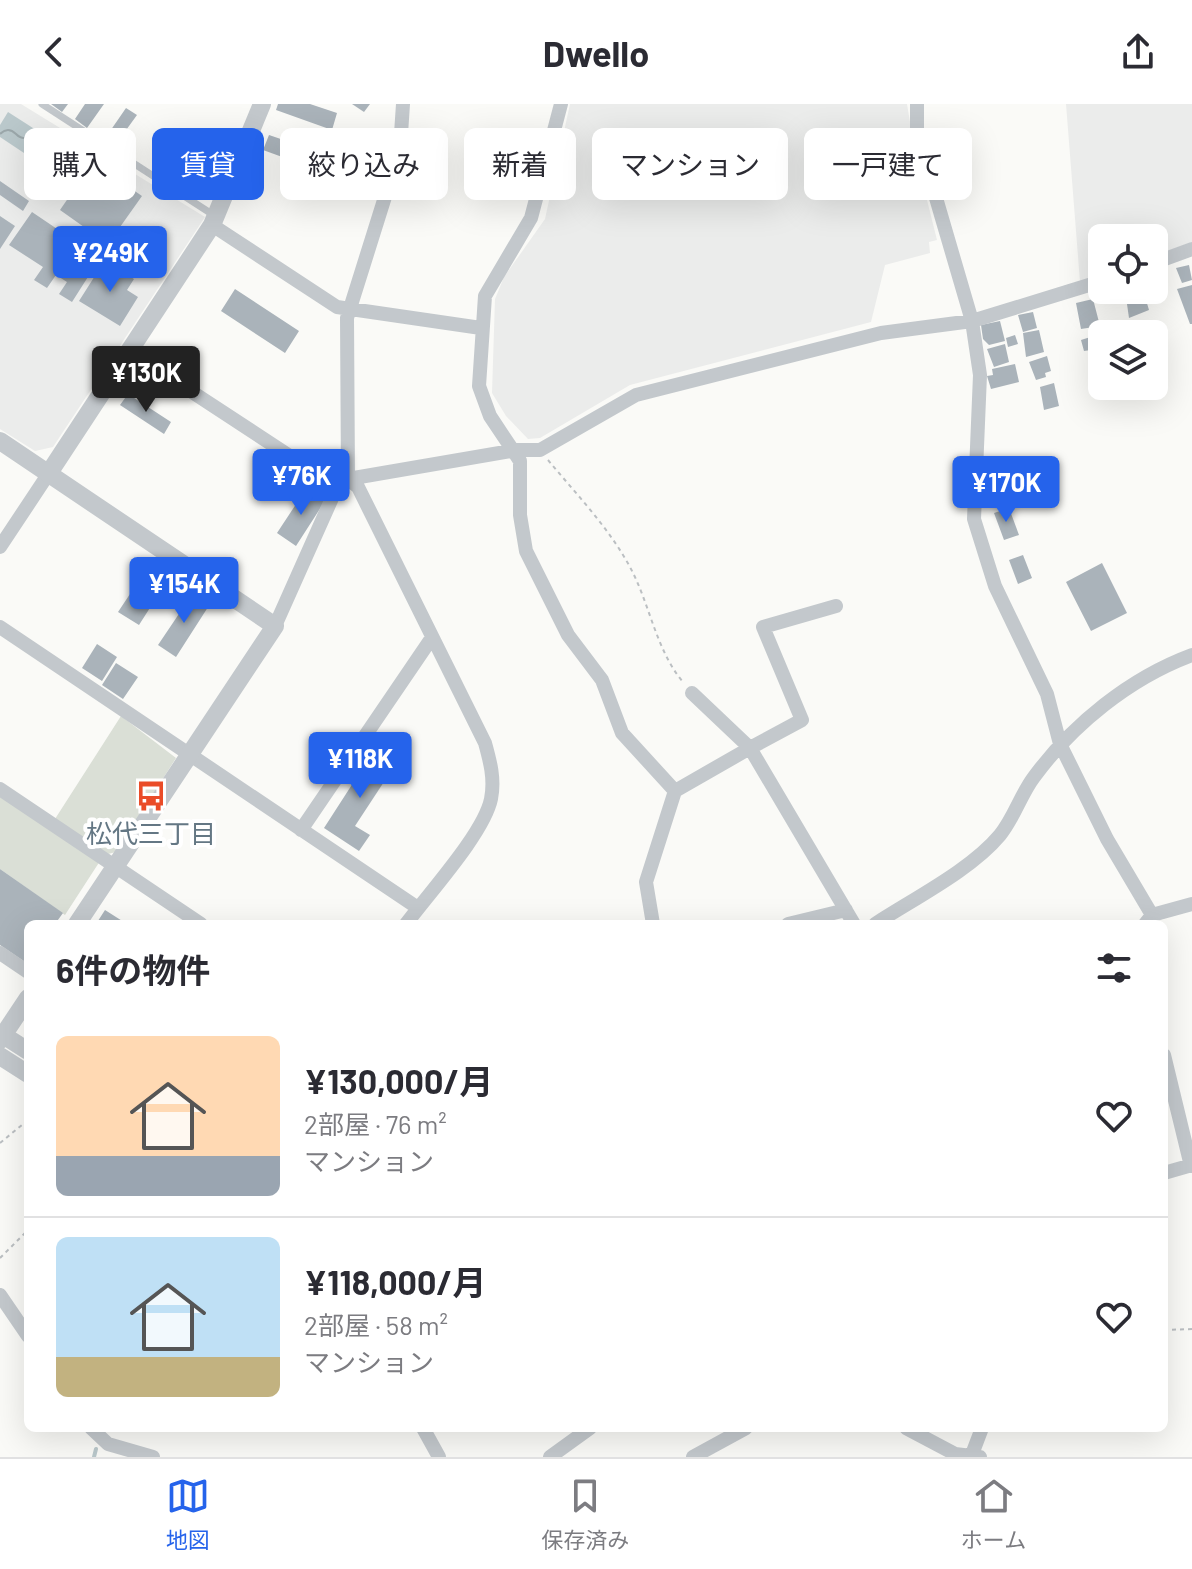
<!DOCTYPE html>
<html lang="ja">
<head>
<meta charset="utf-8">
<style>
	:root { --surface:#fff; --page:#f7f7f7; --text:#2b2b33; --muted:#7c7c81; --line:#e1e1e2; --accent:#2563eb }
	body { margin:0; font-family:Barlow,"Noto Sans JP",sans-serif; background:var(--page); color:var(--text); height:100vh; display:flex; flex-direction:column; font-size:30px; white-space:nowrap }
	* { box-sizing:border-box; margin:0 }
	p { font-size:26px; color:var(--muted) }
	.icon { flex:none; width:44px; height:44px; fill:none; stroke:currentColor; stroke-width:2; stroke-linecap:round; stroke-linejoin:round }
	.map { position:relative; flex:1; overflow:hidden }
	.panel { position:absolute; left:24px; top:816px; width:1144px; height:512px; display:flex; flex-direction:column; background:var(--surface); border-radius:12px; box-shadow:0 8px 32px #0002 }
	.panel>* { flex:none }
	.hud { position:absolute; left:24px; top:24px; width:1144px; height:72px; display:flex; gap:16px }
	.buttons { position:absolute; left:1088px; top:120px; display:grid; gap:16px }
	.buttons a { display:grid; place-items:center; width:80px; height:80px; border-radius:12px; background:var(--surface); box-shadow:0 8px 32px #0002; font-size:40px }
	.price { position:absolute; translate:-50% -68px; padding:0 18px; border-radius:8px; background:var(--accent); color:#fff; font-size:26px; line-height:52px; filter:drop-shadow(0 2px 4px #0008) }
	.price::after { content:''; position:absolute; left:50%; top:48px; width:24px; height:18px; margin-left:-12px; background:inherit; clip-path:polygon(0 0,100% 0,50% 100%) }
	.price.current { background:#222; color:#fff }
	ul { padding:0; list-style:none }
	li { display:flex; align-items:center; gap:24px; height:200px; padding:0 32px }
	li+li { border-top:2px solid var(--line) }
	li span { display:grid; place-items:center; flex:none; width:224px; height:160px; border-radius:12px; color:#555 }
	li>.icon { margin-inline-start:auto }
	span .icon { width:96px; height:96px; fill:#fffc; stroke-width:1 }
	li b { font-size:34px }
	h2 { display:flex; justify-content:space-between; align-items:center; height:96px; padding:0 32px; font-size:34px }
	.chip { padding:0 28px; border-radius:12px; background:var(--surface); box-shadow:0 8px 32px #0002; font-size:28px; line-height:72px }
	.chip.current { background:var(--accent); color:#fff }
	header { display:flex; justify-content:space-between; align-items:center; height:104px; padding:0 32px; background:var(--surface); font-size:36px; font-weight:700 }
	.menu { display:flex; justify-content:space-around; align-items:center; height:112px; border-top:2px solid var(--line); background:var(--surface); font-size:22px; color:var(--muted) }
	.menu a { display:grid; justify-items:center; gap:4px }
	.menu .current { color:var(--accent) }
	.map>svg:first-child { display:block }
	.built { fill:#ebeceb }
	.green { fill:#dadfd6 }
	.water { fill:url(#water-waves) }
	.lines { fill:none; stroke-linecap:round; stroke-linejoin:round }
	.stream { stroke:#bac8cb; stroke-width:4 }
	.building { fill:#aab3ba }
	.path { stroke:#bbbfc2; stroke-width:2; stroke-dasharray:4 4; stroke-linecap:butt }
	.service { stroke:#c3c8cc; stroke-width:7 }
	.minor { stroke:#c3c8cc; stroke-width:14 }
	.tertiary { stroke:#c3c8cc; stroke-width:18 }
	.labels { text-anchor:middle; dominant-baseline:central; stroke-width:8; stroke-linejoin:round; paint-order:stroke }
	.poi-label { font-size:26px; fill:#647784; stroke:#fff }
</style>
</head>
<body>
<header><svg class="icon" aria-label="back" viewBox="0 0 24 24"><path d="M15 5l-7 7 7 7"/></svg>Dwello<svg class="icon" aria-label="share" viewBox="0 0 24 24"><path d="M12 15V3M7 8l5-5 5 5M5 13v7h14v-7"/></svg></header>
<div class="map">
<svg width="1192" height="1353" viewBox="0 0 1192 1353">
	<defs>
		<pattern id="water-waves" width="16" height="10" patternUnits="userSpaceOnUse" patternTransform="scale(2)"><rect width="16" height="10" fill="#bac8cb"/><path d="M0 5q4-4 8 0t8 0" fill="none" stroke="#9ba7aa"/></pattern>
	</defs>
	<rect width="100%" height="100%" fill="#fafaf7"/>
	<path class="built" d="M0,0H21L205,113L53,343L35,347L0,325Z
		M570,0H907L915,48L937,136L929,138L930,149L885,161L871,218L630,281L540,334L528,335L506,312L492,289L495,195L504,173L545,115Z
		M1066,0H1192V138L1154,152V134H1102V170L1080,178Z"/>
	<path class="green" d="M121,612L176,654L116,748L108,750L55,715Z
		M0,690L100,757L65,811L0,765Z"/>
	<path class="water" d="M8,8L47,33L33,55L0,33V21Z"/>
	<g class="lines">
		<path class="stream" d="M105,1326L106,1324
			M94,1353L96,1345"/>
	</g>
	<path class="building" d="M51,0H68L62,8Z
		M85,0H104L87,24L75,15Z
		M278,0H310L337,9L332,26L276,6Z
		M352,0H370L364,8Z
		M126,4L137,11L116,40L106,33Z
		M269,31L313,46L307,62L263,46Z
		M93,58L142,92L108,140L60,106Z
		M0,77L29,97L23,107L0,91Z
		M32,108L100,154L72,198L59,190L67,178L56,171L47,184L34,176L43,163L9,141Z
		M0,112L15,122L0,145Z
		M105,156L134,175L127,186L138,193L120,222L79,197Z
		M1189,161L1192,176L1182,179L1176,164Z
		M1192,181V220H1190L1177,185Z
		M235,185L299,227L285,249L221,207Z
		M1125,186H1143L1149,206L1129,214Z
		M1093,195L1100,222L1081,225L1076,199Z
		M1033,208L1037,224L1023,228L1018,211Z
		M1000,217L1005,237L989,241L983,235L981,221Z
		M1039,226L1044,248L1026,253L1023,229Z
		M1100,230L1102,258L1093,261L1091,246L1084,247L1081,236Z
		M1015,231L1018,240L1008,243L1006,234Z
		M1005,240L1009,258L994,263L987,245Z
		M1047,252L1051,267L1045,269L1046,273L1036,276L1029,258Z
		M1015,260L1019,278L991,285L987,272L993,271L992,265Z
		M1054,279L1059,302L1044,306L1040,283Z
		M128,290L171,318L164,330L120,301Z
		M306,385L325,397L296,442L277,429Z
		M1009,404L1019,431L1004,436L994,409Z
		M1023,451L1032,474L1018,480L1009,456Z
		M1102,459L1127,509L1091,527L1066,478Z
		M142,472L162,485L139,521L118,508Z
		M193,489L210,500L176,553L158,541Z
		M97,540L117,553L102,577L82,564Z
		M116,559L138,573L123,595L102,581Z
		M375,645L397,658L355,722L370,731L359,747L324,724Z
		M0,765L63,809L55,820H28V860L0,841Z
		M105,806L127,820H96Z"/>
	<g class="lines">
		<path class="path" d="M548,356C577,391 610,425 631,465C650,501 656,546 683,578
			M0,1039L28,1016
			M0,1154L28,1126
			M1164,1226L1192,1225"/>
		<path class="service" d="M42,0L215,112"/>
		<path class="minor" d="M561,0L531,114L485,192L479,282L490,312L520,357V411L526,447L568,531L602,576L622,629L675,687
			M917,0V29L972,217L980,271L974,415L995,482L1047,590L1060,640L1107,735L1152,811
			M212,121L337,203L481,224
			M1154,159L1192,145
			M131,248L337,383
			M348,375L358,383L485,639C490,657 495,675 491,695C484,729 429,789 406,820
			M348,375L347,214L400,45L403,0
			M0,443L49,369
			M275,522L337,383L348,375L516,346H540L636,291L881,229L972,217L1102,177
			M0,523L418,804
			M692,589L750,644L802,616L763,523L836,502
			M0,685L201,820
			M301,726L431,535
			M653,820L646,778L675,687L750,644L854,820
			M788,820L846,806
			M875,820C913,795 971,766 1000,731C1014,714 1021,690 1034,673C1073,620 1130,574 1192,551
			M1145,820L1152,811L1192,800
			M0,849L28,868
			M1164,951L1191,1062
			M1164,1069L1192,1061
			M0,1191L28,1232
			M91,1324L108,1340L153,1353
			M423,1324L439,1353
			M906,1324L955,1350L980,1353
			M550,1353L590,1324
			M693,1353L746,1324
			M971,1353L982,1324"/>
		<path class="tertiary" d="M0,337L275,522L77,820
			M49,369L212,121L262,0
			M0,929L28,947
			M0,936L28,894
			M0,952L28,970"/>
	</g>
	<defs>
		<g id="bus-bare" transform="scale(2.4)"><path d="M-5-6H5V4H4V6H2V4H-2V6H-4V4H-5ZM-3.5-4V0h7V-4ZM-3.5 1.2v1.5H-2V1.2ZM2 1.2v1.5H3.5V1.2Z" fill="#ea4c28" stroke="#fff" stroke-width="2.5" paint-order="stroke"/></g>
	</defs>
	<g fill-rule="evenodd">
		<use href="#bus-bare" x="151" y="692"/>
	</g>
	<g class="labels">
		<g class="poi-label">
			<text x="151" y="728">松代三丁目</text>
		</g>
	</g>
</svg>
<div class="buttons">
<a><svg class="icon" aria-label="locate" viewBox="0 0 24 24"><circle cx="12" cy="12" r="6"/><path d="M12 2v4M12 18v4M2 12h4M18 12h4"/></svg></a>
<a><svg class="icon" aria-label="layers" viewBox="0 0 24 24"><path d="M12 4l9 5-9 5-9-5zM3 14l9 5 9-5"/></svg></a>
</div>
<b class="price" style="left:110px;top:190px">¥249K</b>
<b class="price current" style="left:146px;top:310px">¥130K</b>
<b class="price" style="left:301px;top:413px">¥76K</b>
<b class="price" style="left:1006px;top:420px">¥170K</b>
<b class="price" style="left:184px;top:521px">¥154K</b>
<b class="price" style="left:360px;top:696px">¥118K</b>
<div class="hud">
<a class="chip">購入</a>
<a class="chip current">賃貸</a>
<a class="chip">絞り込み</a>
<a class="chip">新着</a>
<a class="chip">マンション</a>
<a class="chip">一戸建て</a>
</div>
<section class="panel">
<h2>6件の物件<svg class="icon" aria-label="filters" viewBox="0 0 24 24"><path d="M4 7h16M4 17h16"/><circle cx="9" cy="7" r="2"/><circle cx="15" cy="17" r="2"/></svg></h2>
<ul>
<li><span style="background:linear-gradient(#ffd9b3 75%,#9aa5b1 0)"><svg class="icon" aria-label="home" viewBox="0 0 24 24"><path d="M3 11l9-7 9 7M6 9v11h12V9"/></svg></span><div><b>¥130,000/月</b><p>2部屋 · 76 m²</p><p>マンション</p></div><svg class="icon" aria-label="heart" viewBox="0 0 24 24"><path d="M12 20l-8-8c-3-5 5-10 8-4 3-6 11-1 8 4z"/></svg></li>
<li><span style="background:linear-gradient(#bfe0f5 75%,#c2b280 0)"><svg class="icon" aria-label="home" viewBox="0 0 24 24"><path d="M3 11l9-7 9 7M6 9v11h12V9"/></svg></span><div><b>¥118,000/月</b><p>2部屋 · 58 m²</p><p>マンション</p></div><svg class="icon" aria-label="heart" viewBox="0 0 24 24"><path d="M12 20l-8-8c-3-5 5-10 8-4 3-6 11-1 8 4z"/></svg></li>
</ul>
</section>
</div>
<nav class="menu">
<a class="current"><svg class="icon" aria-label="map" viewBox="0 0 24 24"><path d="M3 6l6-2 6 2 6-2v14l-6 2-6-2-6 2zM9 4v14M15 6v14"/></svg>地図</a>
<a><svg class="icon" aria-label="saved" viewBox="0 0 24 24"><path d="M7 4h10v16l-5-4-5 4z"/></svg>保存済み</a>
<a><svg class="icon" aria-label="home" viewBox="0 0 24 24"><path d="M3 11l9-7 9 7M6 9v11h12V9"/></svg>ホーム</a>
</nav>
</body>
</html>
